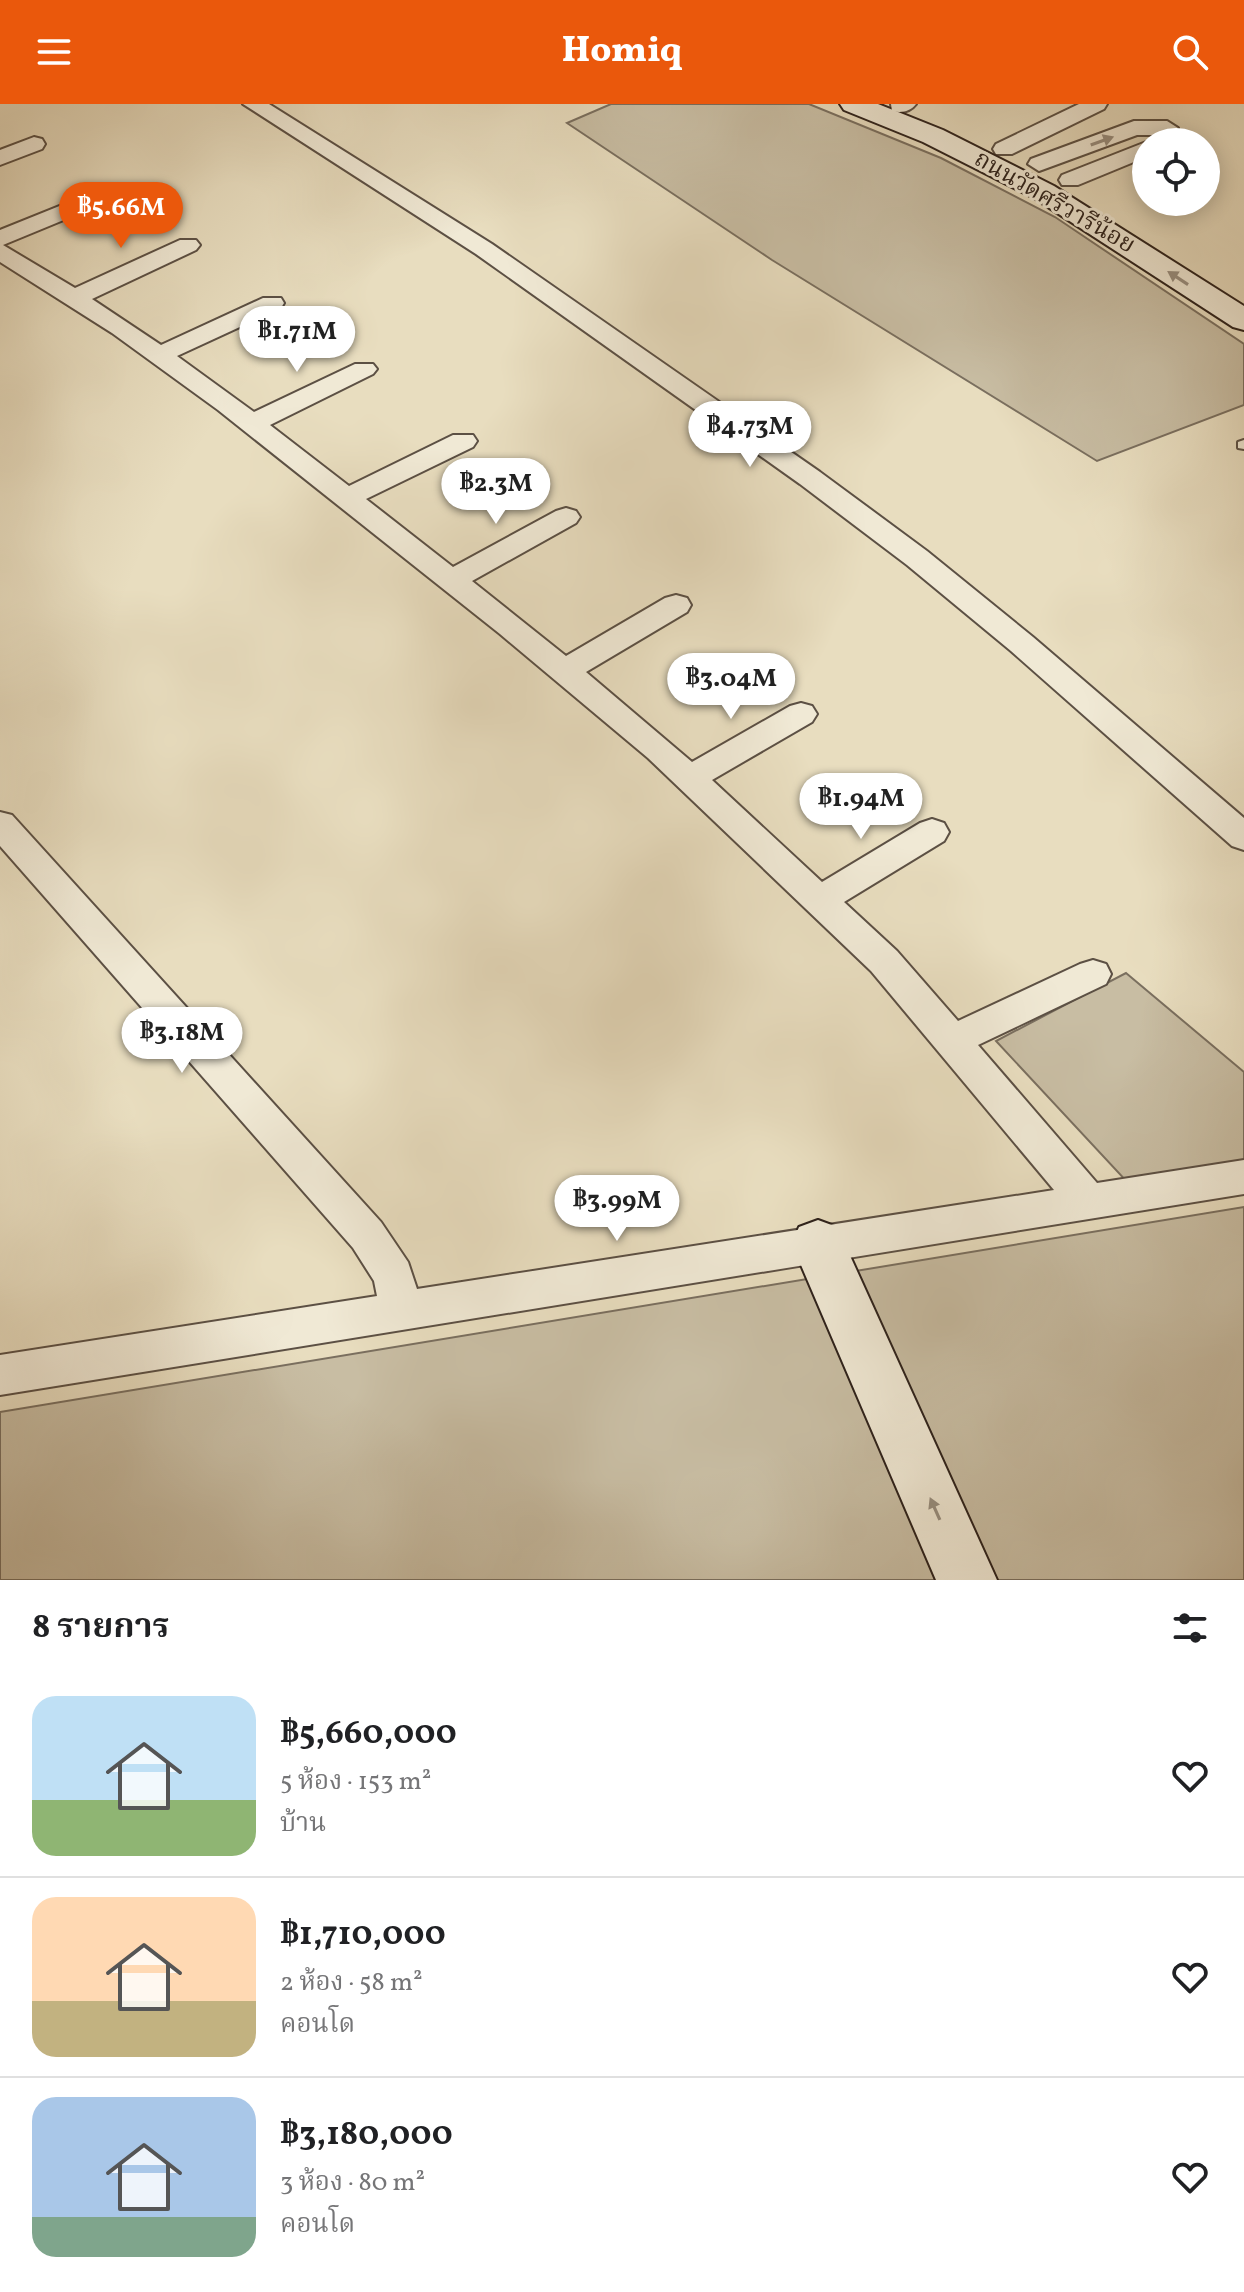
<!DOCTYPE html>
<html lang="th">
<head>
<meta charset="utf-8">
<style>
	:root { --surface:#fff; --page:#f2f2f2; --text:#202124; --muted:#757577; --line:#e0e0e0; --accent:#ea580c }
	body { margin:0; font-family:Vollkorn,"Noto Serif Thai",serif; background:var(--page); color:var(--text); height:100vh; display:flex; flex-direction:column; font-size:30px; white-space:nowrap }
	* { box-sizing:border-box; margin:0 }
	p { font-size:26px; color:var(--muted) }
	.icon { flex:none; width:44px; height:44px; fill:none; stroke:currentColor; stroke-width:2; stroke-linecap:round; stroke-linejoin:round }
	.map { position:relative; height:1476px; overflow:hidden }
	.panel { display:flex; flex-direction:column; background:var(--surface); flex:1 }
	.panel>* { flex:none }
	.fabs { position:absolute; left:1132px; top:24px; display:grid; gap:16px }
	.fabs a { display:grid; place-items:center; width:88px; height:88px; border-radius:50%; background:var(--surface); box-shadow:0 4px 20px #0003; font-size:40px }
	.price { position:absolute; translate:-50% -68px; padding:0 18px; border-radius:28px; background:#fff; color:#222; font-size:26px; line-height:52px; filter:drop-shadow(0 2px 4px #0008) }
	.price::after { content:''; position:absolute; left:50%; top:48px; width:24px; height:18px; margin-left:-12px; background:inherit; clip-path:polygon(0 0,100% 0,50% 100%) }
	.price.active { background:var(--accent); color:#fff }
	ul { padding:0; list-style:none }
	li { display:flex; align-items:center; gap:24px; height:200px; padding:0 32px }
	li+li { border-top:2px solid var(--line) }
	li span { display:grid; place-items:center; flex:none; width:224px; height:160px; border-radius:24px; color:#555 }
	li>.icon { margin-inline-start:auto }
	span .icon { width:96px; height:96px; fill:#fffc; stroke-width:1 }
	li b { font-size:34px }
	h2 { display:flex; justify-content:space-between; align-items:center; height:96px; padding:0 32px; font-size:34px }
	header { display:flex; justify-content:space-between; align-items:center; height:104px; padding:0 32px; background:var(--accent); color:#fff; font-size:36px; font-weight:800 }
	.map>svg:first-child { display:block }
	.green { fill:#c8bda3; stroke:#7a6f5f; stroke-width:2 }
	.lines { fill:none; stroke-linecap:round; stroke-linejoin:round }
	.lane-casing { stroke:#5c5044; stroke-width:4 }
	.street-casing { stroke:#5c5044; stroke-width:4 }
	.secondary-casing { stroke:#2d211b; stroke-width:4 }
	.lane { fill:#f0e9d5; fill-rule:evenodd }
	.street { fill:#f0e9d5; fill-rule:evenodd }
	.secondary { fill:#f0e9d5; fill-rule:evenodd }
	.oneway { fill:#988f81 }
	.labels { text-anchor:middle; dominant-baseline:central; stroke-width:6; stroke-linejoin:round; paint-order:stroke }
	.far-street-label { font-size:24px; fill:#2d211b; stroke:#f0e9d5 }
</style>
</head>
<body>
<header><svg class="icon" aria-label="menu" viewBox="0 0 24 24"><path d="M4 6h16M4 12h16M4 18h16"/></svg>Homiq<svg class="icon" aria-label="search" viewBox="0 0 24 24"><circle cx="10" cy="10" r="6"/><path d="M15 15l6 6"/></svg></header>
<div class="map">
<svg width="1244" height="1476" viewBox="0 0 1244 1476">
	<rect width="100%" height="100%" fill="#e8ddbf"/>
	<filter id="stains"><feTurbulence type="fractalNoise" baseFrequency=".0025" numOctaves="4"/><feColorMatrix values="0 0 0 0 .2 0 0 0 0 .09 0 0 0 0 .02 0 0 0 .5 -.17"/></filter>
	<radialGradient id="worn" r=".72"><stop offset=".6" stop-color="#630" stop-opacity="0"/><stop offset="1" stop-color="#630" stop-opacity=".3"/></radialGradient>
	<path class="green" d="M611,0H809L941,54L1055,113L1244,240V301L1097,357L772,156L567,19Z
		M1126,869L1244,968V1060L1129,1080L996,937Z
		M1244,1103V1476H0V1308Z"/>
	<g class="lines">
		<g class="lane-casing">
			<path id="lane" d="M1244,336V345L1238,344V338Z"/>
		</g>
		<g class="street-casing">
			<path id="street" d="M243,0H269L492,140L820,368L927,447L1033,533L1244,714V746L1232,742L1011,547L907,461L800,380L476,150Z
				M891,0H916C910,8 901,9 892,7Z
				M1079,0H1107L1104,5L1012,50H996L993,45L996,40Z
				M1134,17H1167L1178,24L1167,31H1137L1039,67L1028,60L1031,55Z
				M34,33L42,35L45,40L42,45L0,61V46Z
				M1146,38V53L1078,81H1062L1059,76L1062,71Z
				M109,82L117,84L120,89L117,94L3,141L75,184L180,136H196L200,141L196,146L92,195L161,241L263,194H281L284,199L281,204L177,252L254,308L355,260H373L377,265L373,270L270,321L349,382L453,331H473L477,337L473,343L366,395L453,463L556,407L566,404L576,407L580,413L576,419L472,477L566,552L665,494L676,491L687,494L691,501L687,508L586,568L692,658L790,602L801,599L812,602L817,610L812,618L712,676L822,778L920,719L932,715L944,719L949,728L944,737L844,798L897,847L958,917L1080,860L1093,856L1106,860L1111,870L1106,880L978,941L1097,1079L1244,1056V1090L0,1291V1251L377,1192L374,1177L353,1144L0,742V708L12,711L381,1118L408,1158L417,1185L1054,1086L871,867L648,654L500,530L218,306L112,229L0,158V126Z"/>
		</g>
		<g class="secondary-casing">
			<path id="secondary" d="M840,0H878L943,26L1054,82L1244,202V226L1233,223L1034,94L923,38L844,6Z
				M818,1116L837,1123L997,1476H936L792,1140L799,1123Z"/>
		</g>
		<use href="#lane" class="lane"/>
		<use href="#street" class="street"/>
		<use href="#secondary" class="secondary"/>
	</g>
	<defs><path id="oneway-solid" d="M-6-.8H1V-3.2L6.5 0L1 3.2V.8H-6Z" transform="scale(2)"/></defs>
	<g class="oneway">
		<use href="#oneway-solid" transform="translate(1102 37) rotate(-20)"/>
		<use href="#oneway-solid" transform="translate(1178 174) rotate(-147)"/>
		<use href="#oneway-solid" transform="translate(935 1405) rotate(-114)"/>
	</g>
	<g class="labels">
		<g class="far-street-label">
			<text transform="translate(1054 99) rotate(30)">ถนนวัดศรีวารีน้อย</text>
		</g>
	</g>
	<rect width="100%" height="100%" filter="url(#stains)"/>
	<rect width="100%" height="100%" fill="url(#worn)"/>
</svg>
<div class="fabs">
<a><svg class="icon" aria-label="locate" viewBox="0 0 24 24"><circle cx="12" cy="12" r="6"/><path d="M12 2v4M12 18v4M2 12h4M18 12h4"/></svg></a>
</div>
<b class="price active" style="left:121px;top:146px">฿5.66M</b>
<b class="price" style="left:297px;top:270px">฿1.71M</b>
<b class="price" style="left:750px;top:365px">฿4.73M</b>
<b class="price" style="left:496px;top:422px">฿2.3M</b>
<b class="price" style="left:731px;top:617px">฿3.04M</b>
<b class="price" style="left:861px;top:737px">฿1.94M</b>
<b class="price" style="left:182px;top:971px">฿3.18M</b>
<b class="price" style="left:617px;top:1139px">฿3.99M</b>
</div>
<section class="panel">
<h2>8 รายการ<svg class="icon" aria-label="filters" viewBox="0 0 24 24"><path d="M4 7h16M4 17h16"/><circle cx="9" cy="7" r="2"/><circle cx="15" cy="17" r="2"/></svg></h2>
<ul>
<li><span style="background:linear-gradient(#bfe0f5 65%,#8fb573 0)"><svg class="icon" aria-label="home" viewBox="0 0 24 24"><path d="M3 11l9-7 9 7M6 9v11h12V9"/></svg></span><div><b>฿5,660,000</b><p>5 ห้อง · 153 m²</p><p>บ้าน</p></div><svg class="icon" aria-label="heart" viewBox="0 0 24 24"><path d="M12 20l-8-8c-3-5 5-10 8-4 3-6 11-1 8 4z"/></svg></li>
<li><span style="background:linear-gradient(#ffd9b3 65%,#c2b280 0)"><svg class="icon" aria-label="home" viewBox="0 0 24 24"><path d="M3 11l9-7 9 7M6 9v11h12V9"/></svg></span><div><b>฿1,710,000</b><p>2 ห้อง · 58 m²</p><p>คอนโด</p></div><svg class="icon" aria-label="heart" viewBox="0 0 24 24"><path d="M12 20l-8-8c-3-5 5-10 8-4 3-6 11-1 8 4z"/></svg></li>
<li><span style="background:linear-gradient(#a9c7e8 75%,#7fa58c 0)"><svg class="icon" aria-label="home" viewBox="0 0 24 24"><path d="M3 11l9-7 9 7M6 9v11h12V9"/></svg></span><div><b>฿3,180,000</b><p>3 ห้อง · 80 m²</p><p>คอนโด</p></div><svg class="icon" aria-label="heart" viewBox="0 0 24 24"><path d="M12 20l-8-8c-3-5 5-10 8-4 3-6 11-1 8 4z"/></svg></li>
</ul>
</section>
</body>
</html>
